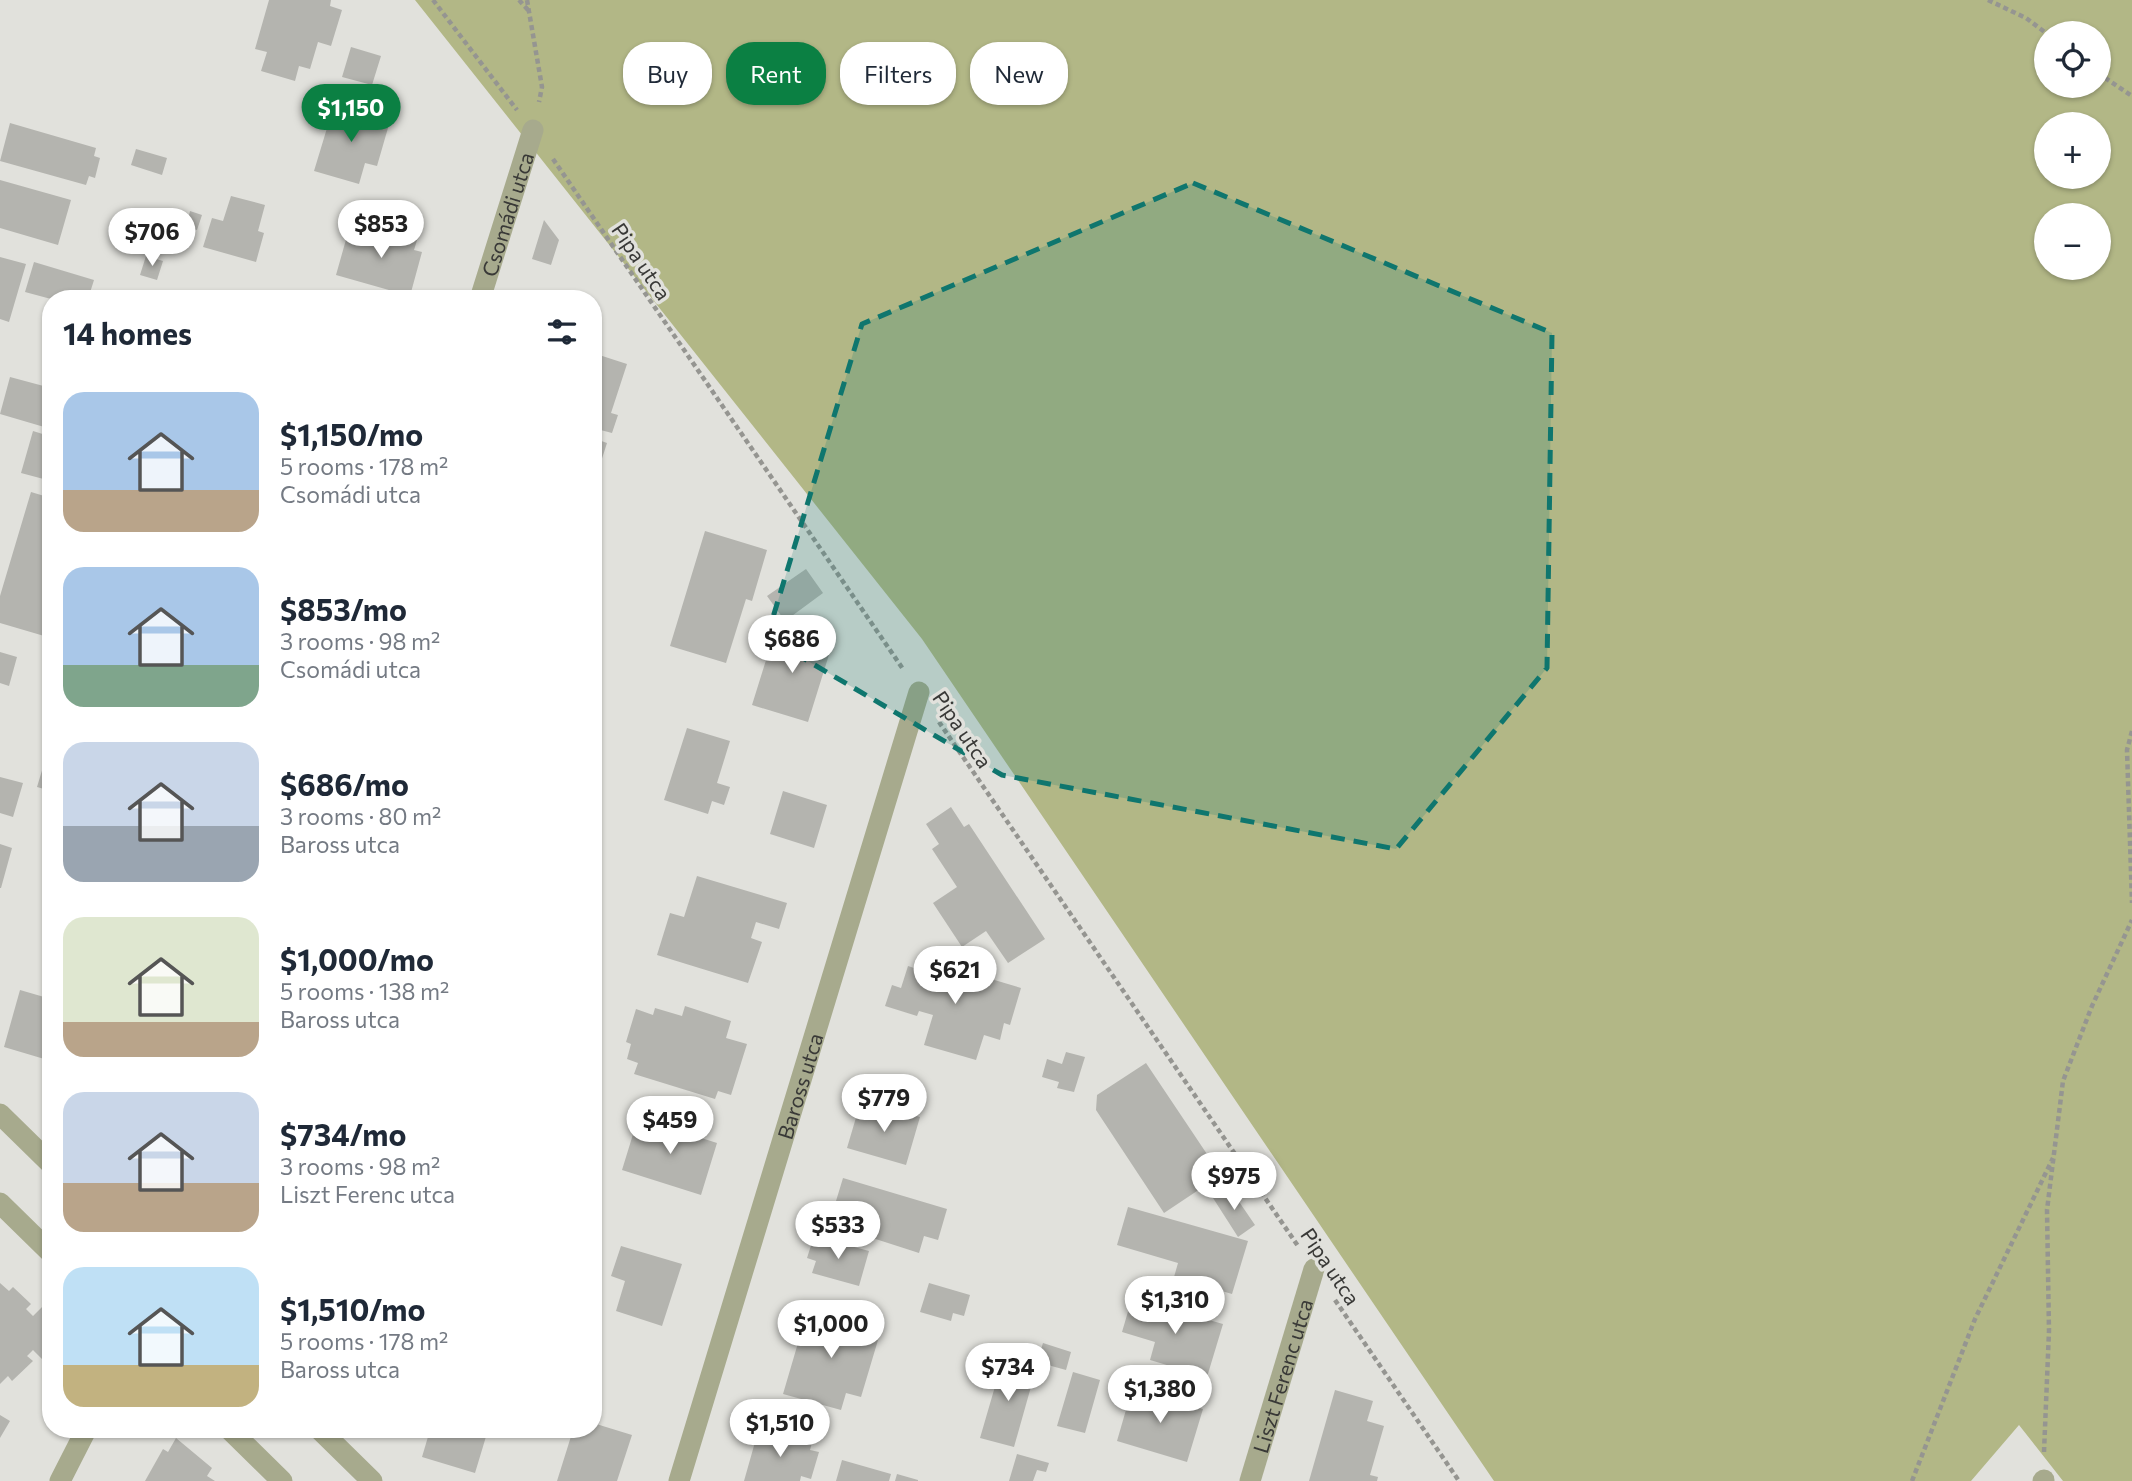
<!DOCTYPE html>
<html lang="en">
<head>
<meta charset="utf-8">
<style>
	:root { --surface:#fff; --page:#f2f2f3; --text:#1f2937; --muted:#747a83; --accent:#0b8043 }
	body { margin:0; font-family:Commissioner,sans-serif; background:var(--page); color:var(--text); height:100vh; display:flex; flex-direction:column; font-size:26px; white-space:nowrap }
	* { box-sizing:border-box; margin:0 }
	p { font-size:23px; color:var(--muted) }
	.icon { flex:none; width:38px; height:38px; fill:none; stroke:currentColor; stroke-width:2; stroke-linecap:round; stroke-linejoin:round }
	.map { position:relative; flex:1; overflow:hidden }
	.sheet { position:absolute; left:42px; top:290px; width:560px; height:1148px; display:flex; flex-direction:column; background:var(--surface); border-radius:28px; box-shadow:0 2px 5px #0004 }
	.sheet>* { flex:none }
	.hud { position:absolute; left:623px; top:42px; width:665px; height:63px; display:flex; gap:14px }
	.buttons { position:absolute; left:2034px; top:21px; display:grid; gap:14px }
	.buttons a { display:grid; place-items:center; width:77px; height:77px; border-radius:50%; background:var(--surface); box-shadow:0 2px 5px #0004; font-size:35px }
	.price { position:absolute; translate:-50% -60px; padding:0 16px; border-radius:24px; background:#fff; color:#222; font-size:23px; line-height:46px; filter:drop-shadow(0 2px 4px #0008) }
	.price::after { content:''; position:absolute; left:50%; top:42px; width:21px; height:16px; margin-left:-10px; background:inherit; clip-path:polygon(0 0,100% 0,50% 100%) }
	.price.active { background:var(--accent); color:#fff }
	ul { padding:0; list-style:none }
	li { display:flex; align-items:center; gap:21px; height:175px; padding:0 21px }
	li span { display:grid; place-items:center; flex:none; width:196px; height:140px; border-radius:21px; color:#555 }
	li>.icon { margin-inline-start:auto }
	span .icon { width:84px; height:84px; fill:#fffc; stroke-width:1 }
	li b { font-size:30px }
	h2 { display:flex; justify-content:space-between; align-items:center; height:84px; padding:0 21px; font-size:30px }
	.pill { padding:0 24px; border-radius:28px; background:var(--surface); box-shadow:0 2px 5px #0004; font-size:24px; line-height:63px }
	.pill.active { background:var(--accent); color:#fff }
	.map>svg:first-child { display:block }
	.green { fill:#b2b786; fill-rule:evenodd }
	.building { fill:#b4b4af }
	.lines { fill:none; stroke-linecap:round; stroke-linejoin:round }
	.path { stroke:#959591; stroke-width:4.5; stroke-dasharray:5 3.5; stroke-linecap:butt }
	.minor { stroke:#a7aa8d; stroke-width:21 }
	.marked { fill:#0f766e; fill-opacity:0.2; stroke:#0f766e; stroke-width:5; stroke-dasharray:14 9; stroke-linejoin:round }
	.labels { text-anchor:middle; dominant-baseline:central; stroke-width:7; stroke-linejoin:round; paint-order:stroke }
	.street-label { font-size:21px; fill:#393937; stroke:#e1e1dc }
</style>
</head>
<body>
<div class="map">
<svg width="2132" height="1481" viewBox="0 0 2132 1481">
	<rect width="100%" height="100%" fill="#e1e1dc"/>
	<path class="green" d="M415,0H2132V1481H2063L2019,1425L1971,1481H1494L922,639ZM2046,33H2098V86H2046ZM2046,124H2098V177H2046ZM2046,215H2098V268H2046Z"/>
	<path class="building" d="M269,0H331L330,6L342,10L331,46L318,42L310,69L299,66L295,81L261,71L267,52L255,49Z
		M351,47L381,56L372,85L342,77Z
		M334,105L390,121L377,166L365,163L359,184L314,171Z
		M10,123L96,148L94,156L100,158L95,178L89,176L86,185L0,161Z
		M136,149L167,158L162,175L131,165Z
		M0,180L71,200L58,245L0,228Z
		M231,196L265,205L258,231L264,233L256,262L203,247L212,218L223,221Z
		M190,211L202,215L197,230L186,227Z
		M544,220L559,240L551,265L532,259Z
		M386,228L418,237L414,250L422,252L410,296L336,275L349,229L383,239Z
		M146,256L163,261L157,280L140,275Z
		M0,257L26,264L9,322L0,319Z
		M34,262L94,280L88,299H51L25,292Z
		M539,291L565,299H536Z
		M593,353L627,364L611,413L618,415L612,433L593,428L598,408L593,407Z
		M10,377L51,388V429L0,414Z
		M33,431L49,436L51,481L21,473Z
		M593,438L607,443L596,477H593Z
		M31,492L51,498V638L0,623V596Z
		M705,531L767,550L752,601L746,599L726,663L670,646Z
		M806,569L823,593L785,621L767,596Z
		M776,628L832,645L808,722L752,705Z
		M0,652L17,657L9,686L0,683Z
		M687,728L730,741L717,783L730,787L724,805L712,801L708,814L664,800Z
		M50,744H51V791L37,787Z
		M0,777L23,783L13,817L0,813Z
		M783,791L827,805L814,848L770,834Z
		M951,807L964,827L969,824L1045,939L1008,963L986,931L962,947L933,903L957,887L932,849L939,844L926,824Z
		M0,844L12,848L1,888H0Z
		M50,867H51V895L43,893Z
		M697,876L787,903L779,929L756,922L751,938L762,942L748,983L657,955L670,913L684,917Z
		M917,957L1021,988L1010,1025L1004,1023L1000,1040L984,1035L976,1060L924,1045L933,1015L919,1011L917,1016L885,1006L892,985L901,988L908,966L914,968Z
		M20,990L51,999V1061L4,1047Z
		M685,1006L731,1021L726,1038L747,1044L731,1095L718,1091L715,1099L634,1074L638,1063L627,1059L631,1044L626,1042L636,1009L653,1015L655,1008L682,1016Z
		M1066,1052L1085,1057L1074,1092L1057,1088L1059,1082L1042,1077L1047,1059L1062,1064Z
		M1146,1063L1221,1175L1164,1213L1096,1110L1097,1095Z
		M860,1104L902,1116L903,1112L920,1117L906,1165L847,1148Z
		M638,1118L717,1143L701,1195L622,1170Z
		M843,1178L947,1209L938,1240L924,1236L919,1253L829,1224Z
		M1229,1187L1255,1225L1238,1237L1213,1198Z
		M1128,1207L1248,1241L1232,1294L1174,1277L1178,1263L1117,1245Z
		M814,1236L869,1251L859,1286L812,1273L816,1261L807,1258Z
		M621,1246L682,1264L662,1326L616,1311L625,1281L611,1276Z
		M0,1283L9,1291L13,1287L31,1304L26,1309L33,1316L48,1301L51,1304V1362L48,1365L33,1350L27,1356L33,1361L12,1381L8,1376L0,1384Z
		M929,1283L970,1295L964,1316L953,1313L951,1321L920,1312Z
		M1132,1298L1223,1324L1207,1377L1150,1360L1155,1342L1122,1332Z
		M808,1309L881,1330L861,1397L846,1393L841,1410L783,1394Z
		M1043,1343L1071,1352L1066,1370L1037,1362Z
		M1003,1359L1036,1369L1014,1447L980,1438Z
		M1073,1372L1100,1380L1085,1433L1057,1426Z
		M1132,1389L1203,1409L1187,1462L1117,1441Z
		M1335,1390L1373,1401L1367,1421L1384,1426L1370,1475L1378,1477L1377,1481H1309Z
		M0,1415L10,1421L0,1438Z
		M593,1423L632,1435L617,1481H557L573,1430H593Z
		M759,1428L812,1443L810,1450L819,1452L811,1479L801,1476L800,1481H744Z
		M430,1430H488L475,1473L422,1457Z
		M176,1438L212,1468L207,1476L215,1481H145L163,1449L168,1452Z
		M1017,1454L1049,1463L1046,1472L1037,1470L1033,1481H1009Z
		M842,1460L891,1474L889,1481H836Z
		M897,1474L918,1480V1481H895Z"/>
	<g class="lines">
		<path class="path" d="M433,0L517,110
			M519,0L528,10
			M527,0L542,87L539,102
			M1988,0L2026,18L2046,33
			M2098,73L2132,96
			M553,159L903,669
			M939,722L1298,1246
			M2132,731L2127,750L2132,903
			M1335,1300L1459,1481
			M2044,1452L2049,1331L2047,1210L2063,1081L2092,1006L2132,920
			M1912,1481L1975,1319L2053,1158"/>
		<g class="minor">
			<path id="s1" d="M480,299L533,130"/>
			<path d="M0,1114L51,1164"/>
			<path d="M0,1203L51,1253"/>
			<path d="M230,1430L282,1481"/>
			<path d="M320,1430L372,1481"/>
			<path d="M60,1481L86,1430"/>
			<path id="s2" d="M679,1481L919,692"/>
			<path id="s3" d="M1250,1481L1314,1269"/>
			<path d="M2043,1481L2044,1480"/>
		</g>
	</g>
	<path class="marked" d="M1193,183L1552,333L1547,668L1396,849L1002,775L767,637L862,324Z"/>
	<g class="labels">
		<g class="street-label">
			<text stroke="none"><textPath href="#s1" startOffset="89">Csomádi utca</textPath></text>
			<text transform="translate(642 261) rotate(56)">Pipa utca</text>
			<text transform="translate(963 729) rotate(56)">Pipa utca</text>
			<text stroke="none"><textPath href="#s2" startOffset="413">Baross utca</textPath></text>
			<text transform="translate(1331 1266) rotate(56)">Pipa utca</text>
			<text stroke="none"><textPath href="#s3" startOffset="110">Liszt Ferenc utca</textPath></text>
		</g>
	</g>
</svg>
<div class="buttons">
<a><svg class="icon" aria-label="locate" viewBox="0 0 24 24"><circle cx="12" cy="12" r="6"/><path d="M12 2v4M12 18v4M2 12h4M18 12h4"/></svg></a>
<a>+</a>
<a>−</a>
</div>
<b class="price active" style="left:351px;top:144px">$1,150</b>
<b class="price" style="left:381px;top:260px">$853</b>
<b class="price" style="left:152px;top:268px">$706</b>
<b class="price" style="left:792px;top:675px">$686</b>
<b class="price" style="left:955px;top:1006px">$621</b>
<b class="price" style="left:884px;top:1134px">$779</b>
<b class="price" style="left:670px;top:1156px">$459</b>
<b class="price" style="left:1234px;top:1212px">$975</b>
<b class="price" style="left:838px;top:1261px">$533</b>
<b class="price" style="left:1175px;top:1336px">$1,310</b>
<b class="price" style="left:831px;top:1360px">$1,000</b>
<b class="price" style="left:1008px;top:1403px">$734</b>
<b class="price" style="left:1160px;top:1425px">$1,380</b>
<b class="price" style="left:780px;top:1459px">$1,510</b>
<div class="hud">
<a class="pill">Buy</a>
<a class="pill active">Rent</a>
<a class="pill">Filters</a>
<a class="pill">New</a>
</div>
<section class="sheet">
<h2>14 homes<svg class="icon" aria-label="filters" viewBox="0 0 24 24"><path d="M4 7h16M4 17h16"/><circle cx="9" cy="7" r="2"/><circle cx="15" cy="17" r="2"/></svg></h2>
<ul>
<li><span style="background:linear-gradient(#a9c7e8 70%,#b9a48a 0)"><svg class="icon" aria-label="home" viewBox="0 0 24 24"><path d="M3 11l9-7 9 7M6 9v11h12V9"/></svg></span><div><b>$1,150/mo</b><p>5 rooms · 178 m²</p><p>Csomádi utca</p></div></li>
<li><span style="background:linear-gradient(#a9c7e8 70%,#7fa58c 0)"><svg class="icon" aria-label="home" viewBox="0 0 24 24"><path d="M3 11l9-7 9 7M6 9v11h12V9"/></svg></span><div><b>$853/mo</b><p>3 rooms · 98 m²</p><p>Csomádi utca</p></div></li>
<li><span style="background:linear-gradient(#c9d6e8 60%,#9aa5b1 0)"><svg class="icon" aria-label="home" viewBox="0 0 24 24"><path d="M3 11l9-7 9 7M6 9v11h12V9"/></svg></span><div><b>$686/mo</b><p>3 rooms · 80 m²</p><p>Baross utca</p></div></li>
<li><span style="background:linear-gradient(#dfe7d0 75%,#b9a48a 0)"><svg class="icon" aria-label="home" viewBox="0 0 24 24"><path d="M3 11l9-7 9 7M6 9v11h12V9"/></svg></span><div><b>$1,000/mo</b><p>5 rooms · 138 m²</p><p>Baross utca</p></div></li>
<li><span style="background:linear-gradient(#c9d6e8 65%,#b9a48a 0)"><svg class="icon" aria-label="home" viewBox="0 0 24 24"><path d="M3 11l9-7 9 7M6 9v11h12V9"/></svg></span><div><b>$734/mo</b><p>3 rooms · 98 m²</p><p>Liszt Ferenc utca</p></div></li>
<li><span style="background:linear-gradient(#bfe0f5 70%,#c2b280 0)"><svg class="icon" aria-label="home" viewBox="0 0 24 24"><path d="M3 11l9-7 9 7M6 9v11h12V9"/></svg></span><div><b>$1,510/mo</b><p>5 rooms · 178 m²</p><p>Baross utca</p></div></li>
</ul>
</section>
</div>
</body>
</html>
